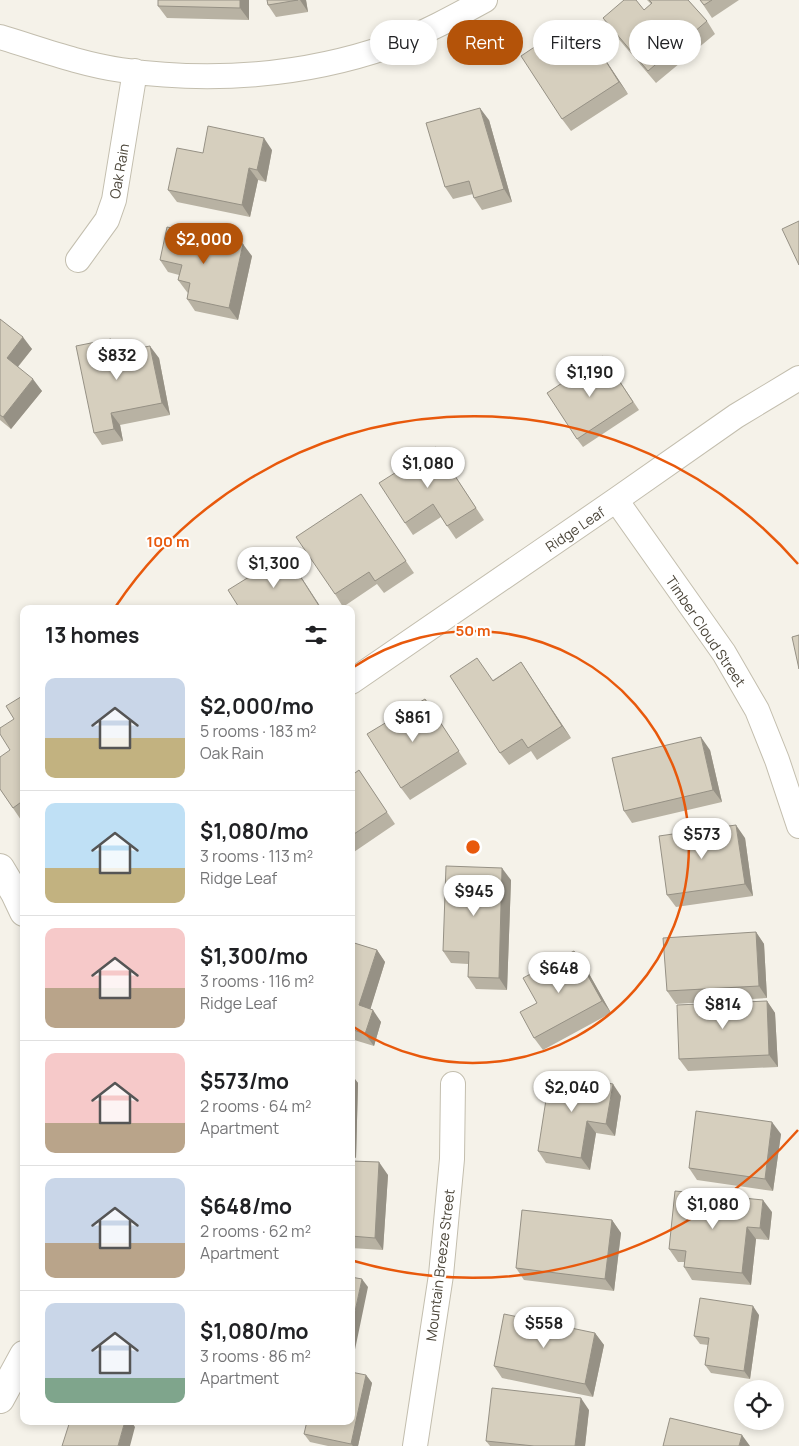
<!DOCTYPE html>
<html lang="en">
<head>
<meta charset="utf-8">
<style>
	:root { --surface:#fff; --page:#f6f6f6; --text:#202124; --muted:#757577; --line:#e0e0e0; --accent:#b45309 }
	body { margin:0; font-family:Manrope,sans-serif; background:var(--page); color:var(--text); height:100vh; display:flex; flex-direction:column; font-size:19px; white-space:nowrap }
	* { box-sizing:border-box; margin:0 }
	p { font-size:16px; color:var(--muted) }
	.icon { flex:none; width:28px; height:28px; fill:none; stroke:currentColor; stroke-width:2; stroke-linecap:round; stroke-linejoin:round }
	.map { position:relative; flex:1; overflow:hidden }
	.sheet { position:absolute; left:20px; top:605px; width:335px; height:820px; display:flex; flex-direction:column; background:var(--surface); border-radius:10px; box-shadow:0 2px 8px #0003 }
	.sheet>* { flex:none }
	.guide { position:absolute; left:370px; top:20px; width:354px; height:45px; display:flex; gap:10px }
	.controls { position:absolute; left:734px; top:1380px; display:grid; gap:10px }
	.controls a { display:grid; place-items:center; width:50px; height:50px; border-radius:50%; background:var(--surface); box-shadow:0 2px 8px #0003; font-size:25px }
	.price { position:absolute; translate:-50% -42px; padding:0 11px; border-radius:18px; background:#fff; color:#222; font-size:16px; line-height:32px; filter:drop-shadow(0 1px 2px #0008) }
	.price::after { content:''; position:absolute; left:50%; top:30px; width:15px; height:11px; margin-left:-8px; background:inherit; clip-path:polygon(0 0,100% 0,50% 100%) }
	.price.on { background:var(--accent); color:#fff }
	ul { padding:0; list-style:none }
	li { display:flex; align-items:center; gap:15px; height:125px; padding:0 25px }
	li+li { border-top:1px solid var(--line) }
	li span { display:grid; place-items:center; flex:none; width:140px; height:100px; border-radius:10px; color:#555 }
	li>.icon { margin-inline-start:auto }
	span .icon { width:60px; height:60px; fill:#fffc; stroke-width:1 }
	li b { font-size:21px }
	h2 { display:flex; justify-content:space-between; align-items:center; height:60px; padding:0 25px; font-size:21px }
	.chip { padding:0 18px; border-radius:22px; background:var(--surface); box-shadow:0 2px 8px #0003; font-size:18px; line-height:45px }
	.chip.on { background:var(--accent); color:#fff }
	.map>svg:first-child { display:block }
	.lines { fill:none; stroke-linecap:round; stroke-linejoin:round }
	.minor-casing { stroke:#c3beae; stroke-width:26 }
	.tertiary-casing { stroke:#c3beae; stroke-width:30 }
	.minor { stroke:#fff; stroke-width:24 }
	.tertiary { stroke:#fff; stroke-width:28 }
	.wall { fill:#b8b2a3 }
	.shaded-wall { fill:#969185 }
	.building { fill:#d6cfbe; stroke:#969185 }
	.ring { fill:none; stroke:#e8590c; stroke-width:2.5 }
	.labels { text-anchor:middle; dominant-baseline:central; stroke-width:4; stroke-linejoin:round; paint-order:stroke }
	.street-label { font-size:14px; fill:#494337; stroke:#fff }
	.centre { fill:#e8590c; stroke:#fff; stroke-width:2.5 }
	.ring-label { font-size:15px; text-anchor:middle; font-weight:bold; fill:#e8590c; stroke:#fff; stroke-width:4; stroke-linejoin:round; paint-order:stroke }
</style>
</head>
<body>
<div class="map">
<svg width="799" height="1446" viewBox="0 0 799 1446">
	<rect width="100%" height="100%" fill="#f5f2e9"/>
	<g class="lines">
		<g class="minor-casing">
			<path id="minor" d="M0,37C40,49 80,64 121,70C211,83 304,76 390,46C423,34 454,17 485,0
				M78,260L107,220L114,200L135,71
				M616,500L724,653L757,710L777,760L799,826
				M351,682L616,500L736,416L799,378
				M415,1446L441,1275L452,1159L453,1084"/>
		</g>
		<g class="tertiary-casing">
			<path id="tertiary" d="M0,868L15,893L24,912
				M0,1399L24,1355"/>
		</g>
		<use href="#minor" class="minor"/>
		<use href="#tertiary" class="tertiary"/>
	</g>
	<path class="wall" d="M158,0H249V20L167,18L158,6Z
		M267,0H306L308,12L276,17L268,5Z
		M647,0H688L707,21L715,34L656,83L611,30L603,18L644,10L651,4Z
		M700,0H739L712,18Z
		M601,53L628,94L571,131L562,119L563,60Z
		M489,120L512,202L482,210L474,198L473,194L453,199L445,187Z
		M272,150L266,182L258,180L250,217L177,202L168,190L203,153Z
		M252,256L238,320L195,311L187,299L188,293L187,292L178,280L179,275L168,272L160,260Z
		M0,319L32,349L18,367L42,391L11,429L0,420Z
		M119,351L159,358L170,415L120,425L123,441L102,445L94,433Z
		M603,356L639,410L583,447L577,439Z
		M436,447L484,520L456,539L441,517L413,535L405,523Z
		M369,506L414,573L384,593L377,584L343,607L335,594Z
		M521,662L571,738L537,760L531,751L509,765L500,753L493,680Z
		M24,695V818L21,820L0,789L10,750L14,719Z
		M425,699L467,764L410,800L401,788Z
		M710,750L722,802L632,823L624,811Z
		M359,770L395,824L351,854V776Z
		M745,838L753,896L676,907L667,895Z
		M511,880L507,990L476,989L468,977V964L451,963L443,951Z
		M756,932L764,944L767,998L676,1004L667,991Z
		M351,942L377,950L385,962L370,1009L381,1022L374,1046L351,1039Z
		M574,951L583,963L611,1013L543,1050L534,1038L537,1003Z
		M767,1001L775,1013L778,1067L688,1071L679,1059Z
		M351,1075L358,1083L356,1158H351Z
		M621,1096L615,1136L596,1133L590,1170L546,1163L538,1151Z
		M781,1134L773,1191L697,1180L689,1168Z
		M351,1161L388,1175L383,1250L351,1248Z
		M772,1212L769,1240L756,1239L751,1285L692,1280L684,1267V1262H678L669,1249Z
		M612,1220L621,1233L614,1291L524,1280L516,1268Z
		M759,1315L750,1379L711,1373L705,1365L708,1345L700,1344L694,1336Z
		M595,1333L604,1345L593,1397L502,1378L494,1366Z
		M366,1375L372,1383L358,1446H328L310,1442L304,1434Z
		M589,1410L585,1446H490L486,1441Z"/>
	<path class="shaded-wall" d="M240,0H249V20L240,8Z
		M300,0H306L308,12Z
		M593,41L601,53L628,94L619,82Z
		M480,108L489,120L512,202L504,189Z
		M264,138L272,150L266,182L257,170Z
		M249,168L258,180L250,217L242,205Z
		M243,244L252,256L238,320L229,308Z
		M23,337L32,349L15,370L7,358Z
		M111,339L119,351L122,365L114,353Z
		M150,346L159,358L170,415L162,403Z
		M33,379L42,391L11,429L3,417Z
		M111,413L120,425L123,441L114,429Z
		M286,554L294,566L322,609H321Z
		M521,662L529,675L571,738L562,726Z
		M701,737L710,750L722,802L713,790Z
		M736,825L745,838L753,896L745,884Z
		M502,868L511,880L507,990L499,978Z
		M756,932L764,944L767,998L759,986Z
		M377,950L385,962L368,1017L359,1005Z
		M574,951L583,963L611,1013L602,1001Z
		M767,1001L775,1013L778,1067L769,1055Z
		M373,1010L381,1022L374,1046L365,1034Z
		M352,1075L358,1083L356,1158L351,1151Z
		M613,1084L621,1096L615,1136L606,1124Z
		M587,1121L596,1133L590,1170L581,1158Z
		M772,1122L781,1134L773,1191L765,1179Z
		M379,1162L388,1175L383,1250L375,1238Z
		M763,1200L772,1212L769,1240L760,1228Z
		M612,1220L621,1233L614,1291L605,1279Z
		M747,1227L756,1239L751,1285L742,1273Z
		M362,1279L368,1287L352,1364L351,1330Z
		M753,1306L759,1315L750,1379L744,1371Z
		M595,1333L604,1345L593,1397L585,1384Z
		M366,1375L372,1383L358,1446H353L351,1444Z
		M581,1398L589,1410L585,1446H575Z
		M125,1421H131L135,1427L130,1446H118Z
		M742,1435L750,1446H739Z"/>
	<path class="building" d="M158,0H240V8L158,6Z
		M267,0H298L268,5Z
		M624,0H636L644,10L652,3L649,0H688L707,21L648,71L603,18Z
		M700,0H712L704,5Z
		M548,38L563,60L593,41L619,82L562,119L521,56Z
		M480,108L504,189L474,198L469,181L445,187L426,123Z
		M208,126L264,138L257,170L249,168L242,205L168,190L177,148L203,153Z
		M799,221V265L782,229Z
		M167,227L243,244L229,308L187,299L190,283L178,280L182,265L160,260Z
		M0,319L23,337L7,358L33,379L3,417L0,415Z
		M111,339L114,353L150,346L162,403L111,413L114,429L94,433L76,346Z
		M603,356L633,402L577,439L547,393Z
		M436,447L476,508L447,526L433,504L405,523L379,483Z
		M361,494L406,561L375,581L369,572L335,594L296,537Z
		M286,554L321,609H240L228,590Z
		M799,635V669L792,637Z
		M477,658L493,681L521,662L562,726L528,748L522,739L500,753L450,676Z
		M24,695V800L13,808L0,789V757L10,750L0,734V728L14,719L6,706Z
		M425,699L459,751L401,788L367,734Z
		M701,737L713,790L624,811L612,758Z
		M359,770L387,812L351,836V776Z
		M736,825L745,884L667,895L659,836Z
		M446,866L502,868L499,978L468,977L469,952L443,951Z
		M756,932L759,986L667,991L663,938Z
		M351,942L377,950L359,1005L373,1010L365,1034L351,1029Z
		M574,951L602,1001L534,1038L520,1012L537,1003L523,978Z
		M767,1001L769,1055L679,1059L677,1005Z
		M550,1074L613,1084L606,1124L587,1121L581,1158L538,1151Z
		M351,1075H352L351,1101Z
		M696,1111L772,1122L765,1179L689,1168Z
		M351,1161L379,1162L375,1238L351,1236Z
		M675,1191L763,1200L760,1228L747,1227L742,1273L684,1267L686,1251L669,1249Z
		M522,1210L612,1220L605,1279L516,1268Z
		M351,1277L362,1279L351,1330Z
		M700,1298L753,1306L744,1371L705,1365L709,1338L694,1336Z
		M504,1314L595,1333L585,1384L494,1366Z
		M351,1372L366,1375L351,1444L304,1434L307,1421H351Z
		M492,1388L581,1398L575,1446H534L486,1441Z
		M670,1418L742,1435L739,1446H663Z
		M70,1421H125L118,1446H62Z"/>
	<g class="ring">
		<path d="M352 668A216 216 0 1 1 352 1026"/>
		<path d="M798 1130A431 431 0 0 1 354 1261M116 606A431 431 0 0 1 798 564"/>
	</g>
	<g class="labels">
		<g class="street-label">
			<text transform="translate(119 171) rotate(-80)">Oak Rain</text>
			<text transform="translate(575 529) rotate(-34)">Ridge Leaf</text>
			<text transform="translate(706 631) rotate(56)">Timber Cloud Street</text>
			<text transform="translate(440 1265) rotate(-83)">Mountain Breeze Street</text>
		</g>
	</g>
	<circle cx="473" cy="847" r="8" class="centre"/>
	<g class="ring-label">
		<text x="168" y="547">100 m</text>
		<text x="473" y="636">50 m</text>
	</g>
</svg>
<div class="controls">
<a><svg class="icon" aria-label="locate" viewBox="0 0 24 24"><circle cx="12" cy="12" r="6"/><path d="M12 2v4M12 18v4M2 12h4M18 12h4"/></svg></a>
</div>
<b class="price on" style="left:204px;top:265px">$2,000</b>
<b class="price" style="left:117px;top:381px">$832</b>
<b class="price" style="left:590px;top:398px">$1,190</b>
<b class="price" style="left:428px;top:489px">$1,080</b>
<b class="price" style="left:274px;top:589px">$1,300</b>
<b class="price" style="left:413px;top:743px">$861</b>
<b class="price" style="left:702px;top:860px">$573</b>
<b class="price" style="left:474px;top:917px">$945</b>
<b class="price" style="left:559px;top:994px">$648</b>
<b class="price" style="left:723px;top:1030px">$814</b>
<b class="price" style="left:572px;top:1113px">$2,040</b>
<b class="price" style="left:713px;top:1230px">$1,080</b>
<b class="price" style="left:544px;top:1349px">$558</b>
<div class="guide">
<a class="chip">Buy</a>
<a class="chip on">Rent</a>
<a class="chip">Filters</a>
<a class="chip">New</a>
</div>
<section class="sheet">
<h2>13 homes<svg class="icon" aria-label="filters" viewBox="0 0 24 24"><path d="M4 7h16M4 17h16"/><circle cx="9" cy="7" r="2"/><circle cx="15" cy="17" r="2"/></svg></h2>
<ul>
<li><span style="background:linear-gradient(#c9d6e8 60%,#c2b280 0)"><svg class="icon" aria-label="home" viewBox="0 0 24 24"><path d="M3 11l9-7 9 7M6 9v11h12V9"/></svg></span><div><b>$2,000/mo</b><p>5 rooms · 183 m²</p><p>Oak Rain</p></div></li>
<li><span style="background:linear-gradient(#bfe0f5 65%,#c2b280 0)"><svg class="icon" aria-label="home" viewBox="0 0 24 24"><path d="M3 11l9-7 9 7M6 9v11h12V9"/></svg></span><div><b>$1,080/mo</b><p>3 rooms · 113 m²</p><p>Ridge Leaf</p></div></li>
<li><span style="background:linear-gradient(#f6c9c9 60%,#b9a48a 0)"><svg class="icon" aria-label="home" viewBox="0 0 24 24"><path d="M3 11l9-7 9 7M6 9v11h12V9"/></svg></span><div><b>$1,300/mo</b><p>3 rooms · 116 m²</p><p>Ridge Leaf</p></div></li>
<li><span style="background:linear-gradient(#f6c9c9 70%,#b9a48a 0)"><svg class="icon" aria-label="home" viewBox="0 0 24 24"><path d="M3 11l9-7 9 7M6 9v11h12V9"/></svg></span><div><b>$573/mo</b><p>2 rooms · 64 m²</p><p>Apartment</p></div></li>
<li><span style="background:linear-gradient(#c9d6e8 65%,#b9a48a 0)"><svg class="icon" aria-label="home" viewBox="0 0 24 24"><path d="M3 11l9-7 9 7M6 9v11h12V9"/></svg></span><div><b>$648/mo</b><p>2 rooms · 62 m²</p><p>Apartment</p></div></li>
<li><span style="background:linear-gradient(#c9d6e8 75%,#7fa58c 0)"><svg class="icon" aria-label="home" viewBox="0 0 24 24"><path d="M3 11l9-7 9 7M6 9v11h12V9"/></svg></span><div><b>$1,080/mo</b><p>3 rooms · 86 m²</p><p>Apartment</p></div></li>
</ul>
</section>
</div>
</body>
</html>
